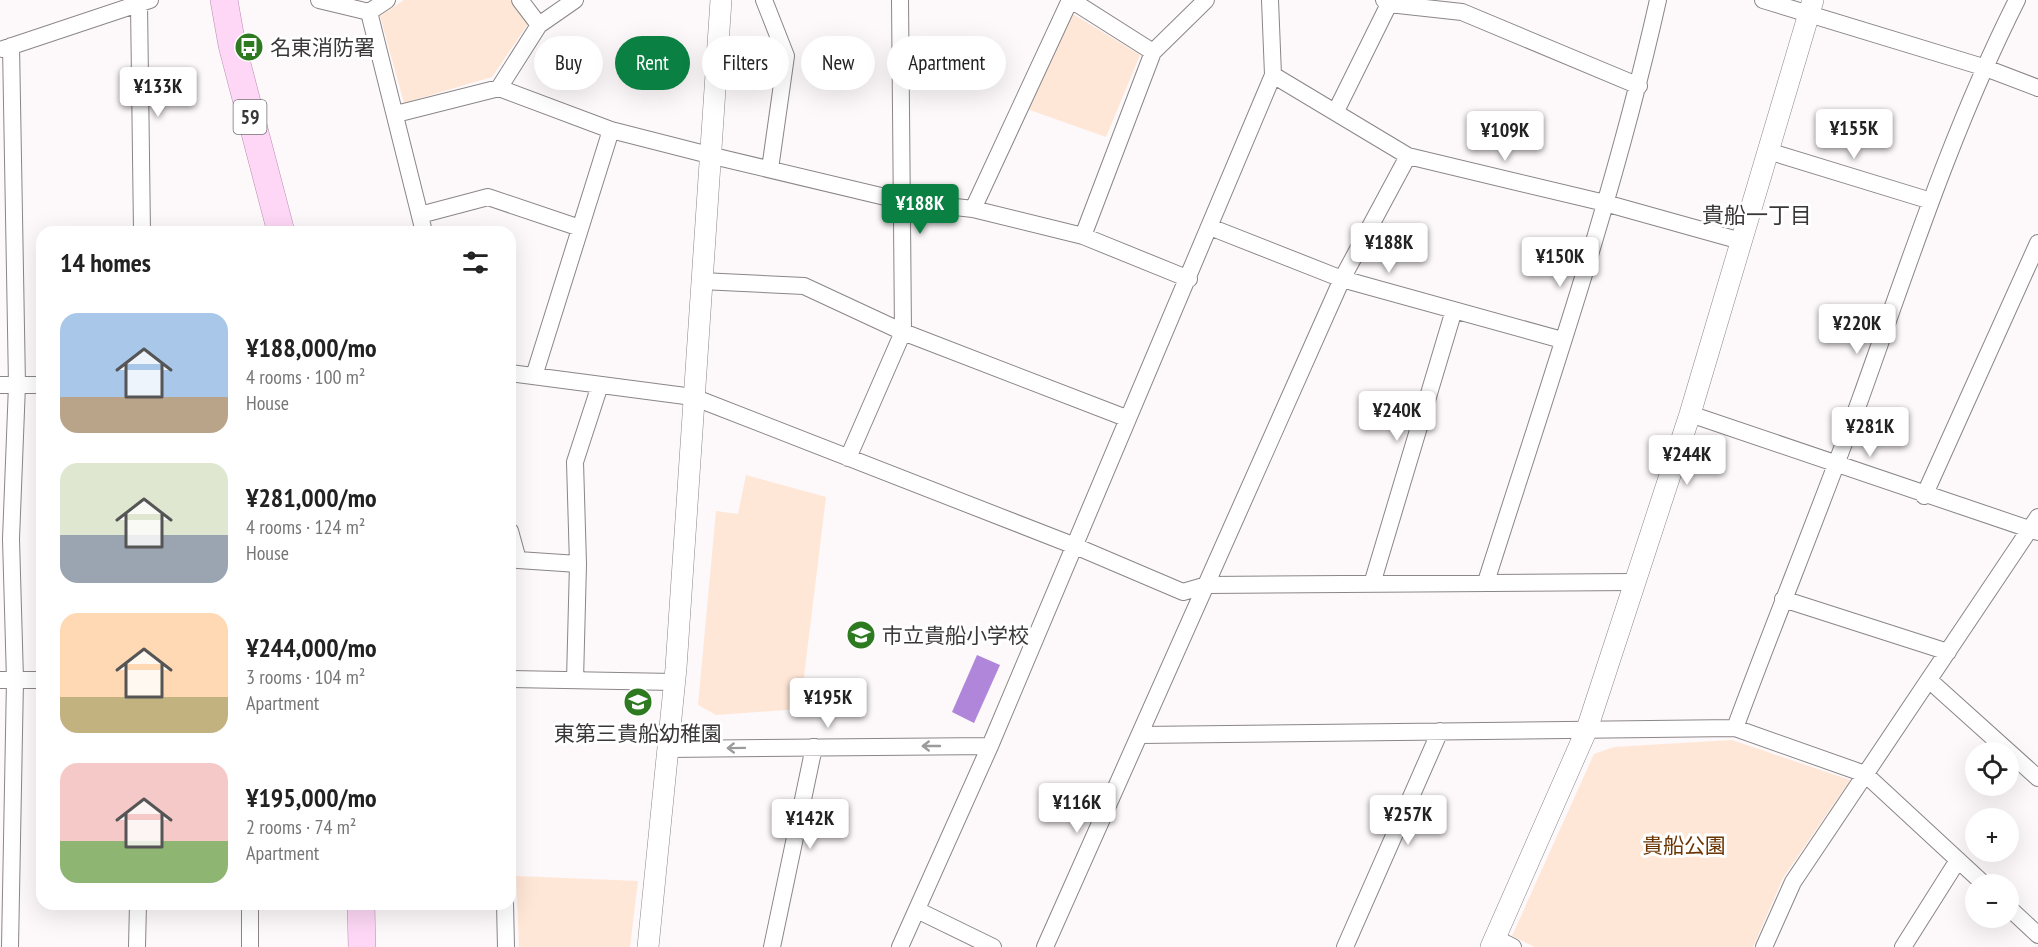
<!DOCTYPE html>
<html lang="en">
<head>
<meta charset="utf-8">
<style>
	:root { --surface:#fff; --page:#f6f6f6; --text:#222; --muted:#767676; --accent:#0b8043 }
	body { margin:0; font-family:"PT Sans Narrow","Noto Sans JP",sans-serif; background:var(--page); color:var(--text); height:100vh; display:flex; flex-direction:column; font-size:22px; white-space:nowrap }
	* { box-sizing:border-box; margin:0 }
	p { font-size:20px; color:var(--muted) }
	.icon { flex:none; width:33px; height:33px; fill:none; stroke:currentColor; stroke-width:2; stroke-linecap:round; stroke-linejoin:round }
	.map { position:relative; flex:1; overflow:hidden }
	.side { position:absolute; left:36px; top:226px; width:480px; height:684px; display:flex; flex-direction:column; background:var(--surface); border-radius:18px; box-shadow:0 6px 24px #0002 }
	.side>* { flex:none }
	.hud { position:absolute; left:534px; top:36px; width:570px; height:54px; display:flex; gap:12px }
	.controls { position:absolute; left:1965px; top:742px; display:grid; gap:12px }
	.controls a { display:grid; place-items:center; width:54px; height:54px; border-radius:50%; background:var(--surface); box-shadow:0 6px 24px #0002; font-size:30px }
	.price { position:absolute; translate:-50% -51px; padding:0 14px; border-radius:6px; background:#fff; color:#222; font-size:20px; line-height:39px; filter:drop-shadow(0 2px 3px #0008) }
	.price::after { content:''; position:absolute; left:50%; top:36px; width:18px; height:14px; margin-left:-9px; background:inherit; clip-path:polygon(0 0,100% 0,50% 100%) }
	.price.selected { background:var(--accent); color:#fff }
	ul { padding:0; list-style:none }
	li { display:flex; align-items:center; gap:18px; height:150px; padding:0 24px }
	li span { display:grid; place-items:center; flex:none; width:168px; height:120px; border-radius:18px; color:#555 }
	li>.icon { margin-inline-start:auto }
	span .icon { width:72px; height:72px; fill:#fffc; stroke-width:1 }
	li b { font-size:26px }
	h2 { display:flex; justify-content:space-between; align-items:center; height:72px; padding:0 24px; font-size:26px }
	.tag { padding:0 21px; border-radius:27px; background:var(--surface); box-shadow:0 6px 24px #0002; font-size:21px; line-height:54px }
	.tag.selected { background:var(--accent); color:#fff }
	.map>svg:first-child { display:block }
	.green { fill:#ffe7d7 }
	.water { fill:#af86da }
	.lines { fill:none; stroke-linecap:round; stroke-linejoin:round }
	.minor-casing { stroke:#8b8687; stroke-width:18 }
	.tertiary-casing { stroke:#8b8687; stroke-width:22 }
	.primary-casing { stroke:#b88daf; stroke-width:28 }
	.minor { stroke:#fff; stroke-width:16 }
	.tertiary { stroke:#fff; stroke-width:21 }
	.primary { stroke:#fdd7f5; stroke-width:27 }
	.oneway { stroke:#9c9b9c }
	.labels { text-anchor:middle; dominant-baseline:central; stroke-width:6; stroke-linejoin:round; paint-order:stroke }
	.shield { fill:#fff; stroke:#747374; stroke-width:1.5 }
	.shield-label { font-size:20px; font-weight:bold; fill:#393738 }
	.poi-label { font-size:21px; fill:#393738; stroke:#fff; text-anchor:start }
	.park-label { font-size:21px; fill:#6a3500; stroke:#fff }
	.neighbourhood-label { font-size:22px; fill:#393738; stroke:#fff }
</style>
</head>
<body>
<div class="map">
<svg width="2038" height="947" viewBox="0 0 2038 947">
	<rect width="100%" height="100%" fill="#fdf8f9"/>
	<path class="green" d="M404,0H510L528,24L492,77L404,103L380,16Z
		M1073,14L1140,55L1106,137L1027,109Z
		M746,475L826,497L800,709L716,715L698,705L716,511L738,514Z
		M1732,740L1850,780L1783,878L1753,947H1535L1512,936L1594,754L1614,747Z
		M516,876L638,881L630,947H519Z"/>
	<path class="water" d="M977,655L1000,665L974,723L952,712Z"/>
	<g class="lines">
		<g class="minor-casing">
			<path id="minor" d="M319,0L369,12L424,232
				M520,0L539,25
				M764,0L786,56L770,169
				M1071,0L1153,52
				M1384,0L1389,4L1462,12L1639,86
				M1763,0L1983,67L2038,88
				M139,4L142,232
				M369,12L387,0
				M3,49L150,0
				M1273,75L1408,156L1605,203L1741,241
				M499,88L539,25L575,0
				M1336,111L1389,4
				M396,114L499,88L611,130L709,155L902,201L973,209L1083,236L1189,279
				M1768,151L1931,201
				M973,209L1070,0
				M420,215L488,197L580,228
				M1210,227L1342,279L1562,340
				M1083,236L1153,52L1206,0
				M701,281L804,286L903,332L1126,418
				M510,373L693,397L1075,546L1183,592L1207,585L1635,582
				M534,376L611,130
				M0,385H42
				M1690,414L2038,532
				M848,458L903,332L900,0
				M1924,496L2038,243
				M510,531L518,560L578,564
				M1486,582C1547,390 1614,197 1658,0
				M1372,584L1454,310
				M1783,599L1948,652
				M510,679L674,682
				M0,680H42
				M575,680L578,564L575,462L600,385
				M1929,680L2038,778
				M1735,728C1776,617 1821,508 1861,397C1909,263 1953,127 2017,0
				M1140,735L1735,728L1865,774L1985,885
				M667,749L990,746
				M250,904V947
				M505,904L506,947
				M2008,907L2038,935
				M917,910L993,947
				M1495,938L1513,947
				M10,947L15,680L11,539L17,385L11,46
				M137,947L138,904
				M772,947L814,747
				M900,947L990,746L1273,75L1270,0
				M1045,947L1342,279L1408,156
				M1345,947L1440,731
				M1764,947L1793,882L2038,517
				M1903,947L1958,860"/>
		</g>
		<g class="tertiary-casing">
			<path id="tertiary" d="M648,947L676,668L721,0
				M1491,947L1587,729L1690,414L1813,0"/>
		</g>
		<g class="primary-casing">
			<path id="primary" d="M224,0L232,45L281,232
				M361,904L362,947"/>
		</g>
		<use href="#minor" class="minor"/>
		<use href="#tertiary" class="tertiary"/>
		<use href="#primary" class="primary"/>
	</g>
	<defs><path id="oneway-shaft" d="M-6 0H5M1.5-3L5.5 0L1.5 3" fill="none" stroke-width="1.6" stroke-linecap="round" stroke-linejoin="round" transform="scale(1.5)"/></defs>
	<g class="oneway">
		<use href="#oneway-shaft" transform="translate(931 746) rotate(180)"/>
		<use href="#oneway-shaft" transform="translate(736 748) rotate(179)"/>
	</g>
	<defs>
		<g id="bus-disc" transform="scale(1.5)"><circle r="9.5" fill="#2d7a21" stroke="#fff"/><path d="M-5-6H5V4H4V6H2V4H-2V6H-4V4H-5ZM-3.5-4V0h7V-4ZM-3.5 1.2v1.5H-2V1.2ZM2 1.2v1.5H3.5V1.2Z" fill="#fff"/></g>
		<g id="school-disc" transform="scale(1.5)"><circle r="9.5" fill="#2d7a21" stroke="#fff"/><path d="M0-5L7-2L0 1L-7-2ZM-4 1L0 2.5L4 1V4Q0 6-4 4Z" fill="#fff"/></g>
	</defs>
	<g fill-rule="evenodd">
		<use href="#bus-disc" x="249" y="47"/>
		<use href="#school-disc" x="861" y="635"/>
		<use href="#school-disc" x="638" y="702"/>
	</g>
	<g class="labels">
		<rect class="shield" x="233.5" y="100" width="33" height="34" rx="4.5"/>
		<g class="shield-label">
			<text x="250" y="117">59</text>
		</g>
		<g class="poi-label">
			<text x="270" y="47">名東消防署</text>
			<text x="882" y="635">市立貴船小学校</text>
			<text x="638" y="733" text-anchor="middle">東第三貴船幼稚園</text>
		</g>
		<g class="park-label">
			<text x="1684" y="845">貴船公園</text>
		</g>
		<g class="neighbourhood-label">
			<text x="1757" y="215">貴船一丁目</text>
		</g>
	</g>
</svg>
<div class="controls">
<a><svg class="icon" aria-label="locate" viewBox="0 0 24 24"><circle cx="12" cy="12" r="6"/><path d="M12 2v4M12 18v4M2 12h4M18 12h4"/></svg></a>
<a>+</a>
<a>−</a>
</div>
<b class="price" style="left:158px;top:118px">¥133K</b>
<b class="price" style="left:1854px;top:160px">¥155K</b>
<b class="price" style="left:1505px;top:162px">¥109K</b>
<b class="price selected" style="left:920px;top:235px">¥188K</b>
<b class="price" style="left:1389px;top:274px">¥188K</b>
<b class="price" style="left:1560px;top:288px">¥150K</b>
<b class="price" style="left:1857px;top:355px">¥220K</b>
<b class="price" style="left:1397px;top:442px">¥240K</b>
<b class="price" style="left:1870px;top:458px">¥281K</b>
<b class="price" style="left:1687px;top:486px">¥244K</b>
<b class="price" style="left:828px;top:729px">¥195K</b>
<b class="price" style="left:1077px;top:834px">¥116K</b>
<b class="price" style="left:1408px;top:846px">¥257K</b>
<b class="price" style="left:810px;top:850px">¥142K</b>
<div class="hud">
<a class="tag">Buy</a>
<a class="tag selected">Rent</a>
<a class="tag">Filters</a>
<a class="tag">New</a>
<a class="tag">Apartment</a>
</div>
<section class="side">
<h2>14 homes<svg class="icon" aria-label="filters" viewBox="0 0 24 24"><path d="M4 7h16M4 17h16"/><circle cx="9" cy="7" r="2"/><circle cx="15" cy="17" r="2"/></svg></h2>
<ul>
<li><span style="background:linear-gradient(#a9c7e8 70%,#b9a48a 0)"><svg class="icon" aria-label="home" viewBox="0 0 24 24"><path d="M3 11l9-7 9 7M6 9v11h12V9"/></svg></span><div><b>¥188,000/mo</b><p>4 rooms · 100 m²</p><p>House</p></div></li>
<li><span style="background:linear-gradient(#dfe7d0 60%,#9aa5b1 0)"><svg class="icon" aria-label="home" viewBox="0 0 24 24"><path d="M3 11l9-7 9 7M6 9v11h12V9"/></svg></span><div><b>¥281,000/mo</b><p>4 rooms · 124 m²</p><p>House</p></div></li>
<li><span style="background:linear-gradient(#ffd9b3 70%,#c2b280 0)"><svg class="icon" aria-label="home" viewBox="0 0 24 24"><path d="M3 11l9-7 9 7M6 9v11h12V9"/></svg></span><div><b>¥244,000/mo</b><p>3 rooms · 104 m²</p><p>Apartment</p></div></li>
<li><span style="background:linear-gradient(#f6c9c9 65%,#8fb573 0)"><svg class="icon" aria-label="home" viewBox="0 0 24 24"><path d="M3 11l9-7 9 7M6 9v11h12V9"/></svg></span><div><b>¥195,000/mo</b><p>2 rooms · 74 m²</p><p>Apartment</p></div></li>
</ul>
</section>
</div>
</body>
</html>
